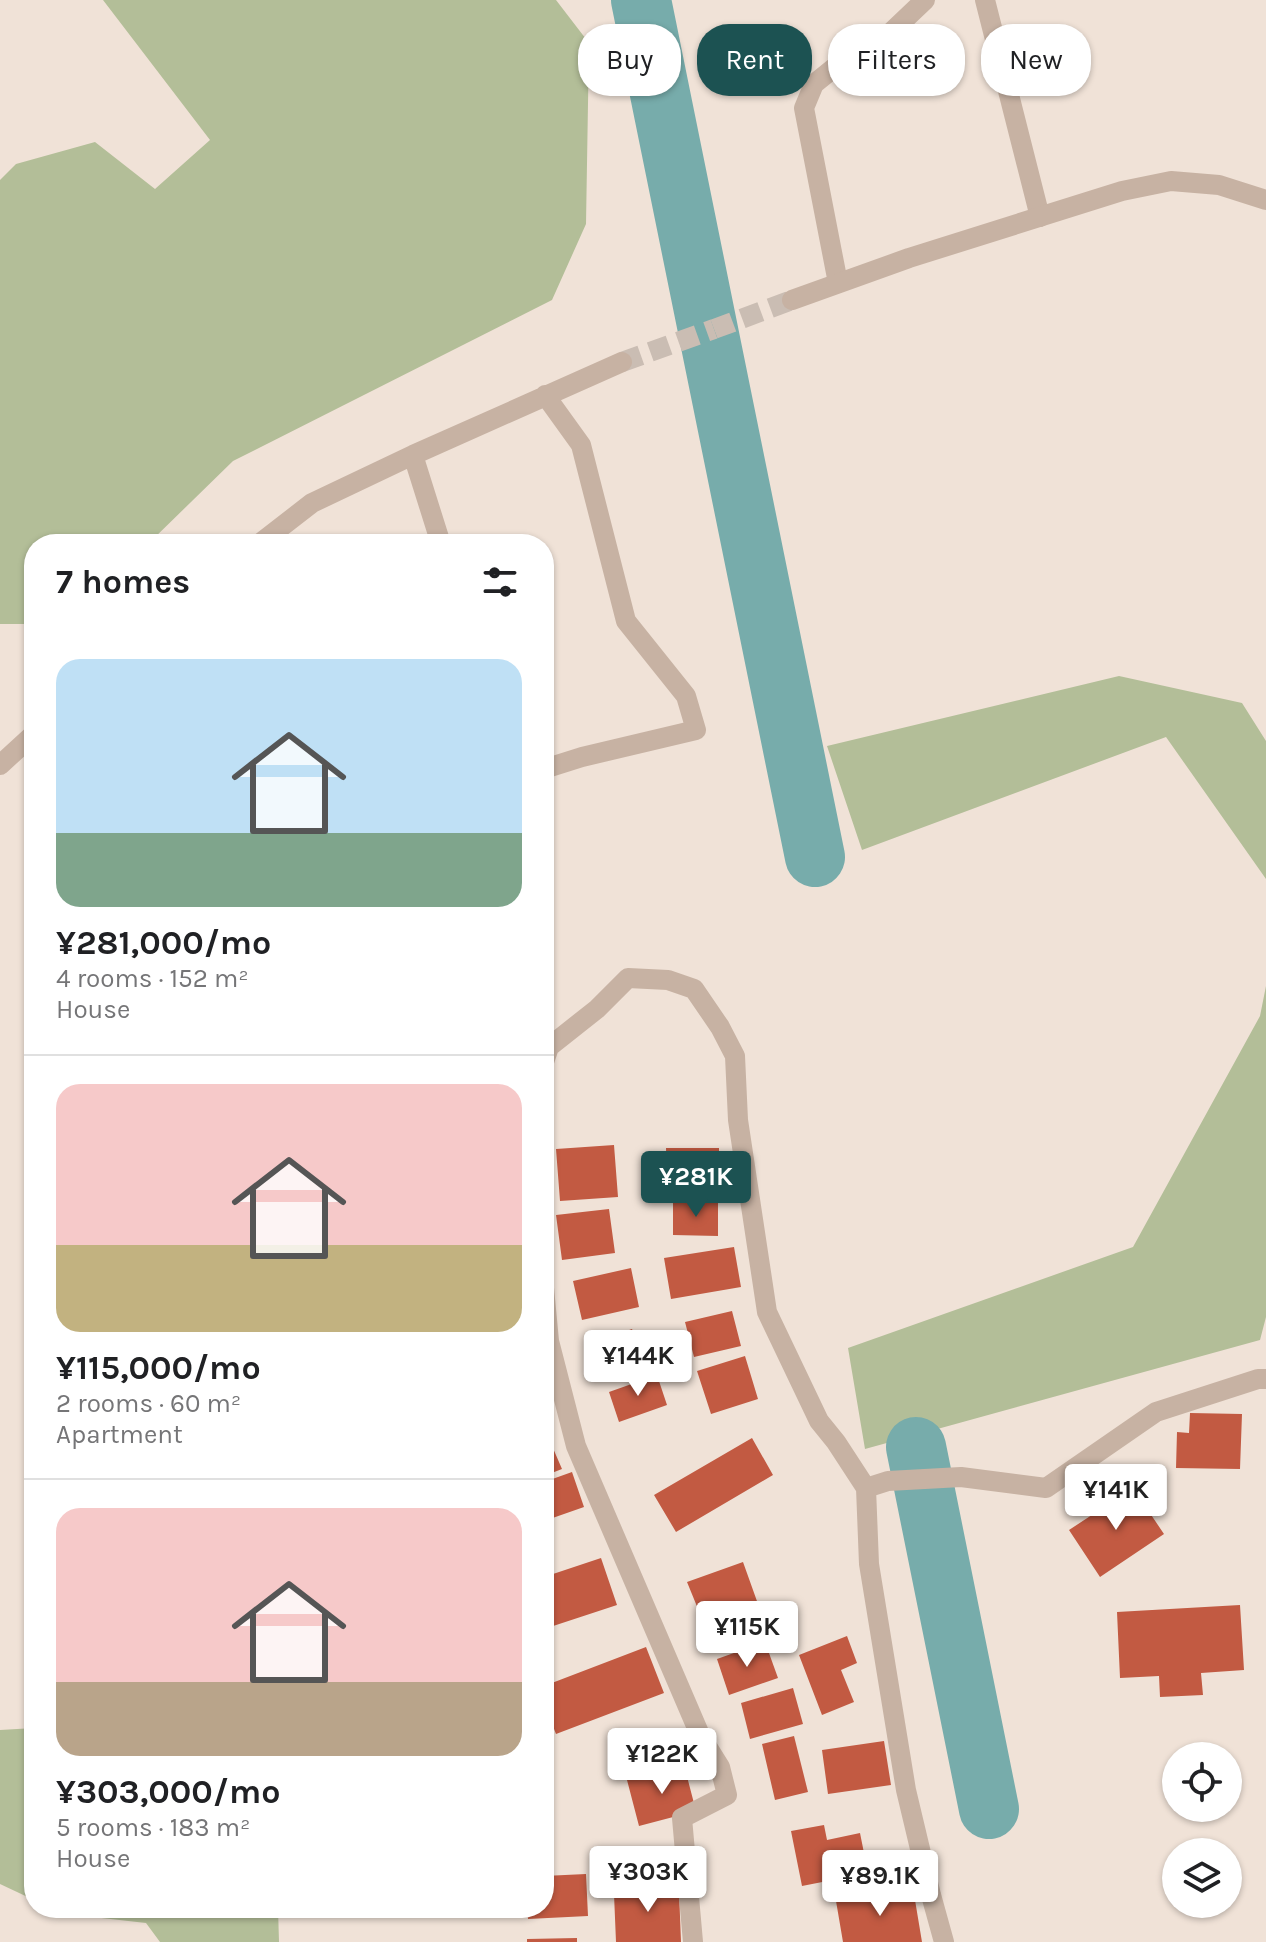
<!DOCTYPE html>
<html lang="en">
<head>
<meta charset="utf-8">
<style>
	:root { --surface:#fff; --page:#f6f6f6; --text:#202124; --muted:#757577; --line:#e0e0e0; --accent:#1c5252 }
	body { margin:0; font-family:Karla,sans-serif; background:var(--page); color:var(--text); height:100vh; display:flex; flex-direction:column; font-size:30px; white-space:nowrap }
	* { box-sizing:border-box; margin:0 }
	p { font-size:26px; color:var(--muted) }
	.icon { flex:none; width:44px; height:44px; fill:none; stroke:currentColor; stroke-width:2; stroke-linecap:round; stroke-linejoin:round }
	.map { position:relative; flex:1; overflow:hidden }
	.panel { position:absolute; left:24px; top:534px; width:530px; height:1384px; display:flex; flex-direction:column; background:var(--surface); border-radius:32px; box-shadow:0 2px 6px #0004 }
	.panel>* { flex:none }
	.top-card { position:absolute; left:578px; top:24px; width:568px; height:72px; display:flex; gap:16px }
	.tools { position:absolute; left:1162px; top:1742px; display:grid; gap:16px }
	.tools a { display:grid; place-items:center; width:80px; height:80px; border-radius:50%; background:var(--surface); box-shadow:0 2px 6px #0004; font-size:40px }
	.price { position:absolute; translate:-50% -68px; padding:0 18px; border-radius:8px; background:#fff; color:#222; font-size:26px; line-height:52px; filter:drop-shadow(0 2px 4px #0008) }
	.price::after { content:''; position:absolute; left:50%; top:48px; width:24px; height:18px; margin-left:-12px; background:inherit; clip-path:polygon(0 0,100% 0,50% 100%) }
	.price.selected { background:var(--accent); color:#fff }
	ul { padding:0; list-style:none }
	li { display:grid; align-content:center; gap:16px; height:424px; padding:0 32px }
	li+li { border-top:2px solid var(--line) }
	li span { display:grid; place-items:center; height:248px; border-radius:24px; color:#555 }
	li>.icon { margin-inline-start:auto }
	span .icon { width:144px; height:144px; fill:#fffc; stroke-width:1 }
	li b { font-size:34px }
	h2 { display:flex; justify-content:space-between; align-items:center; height:96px; padding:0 32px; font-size:34px }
	.pill { padding:0 28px; border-radius:32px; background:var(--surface); box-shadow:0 2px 6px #0004; font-size:28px; line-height:72px }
	.pill.selected { background:var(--accent); color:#fff }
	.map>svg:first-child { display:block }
	.green { fill:#b3be98 }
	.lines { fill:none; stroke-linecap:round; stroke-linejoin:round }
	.river { stroke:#77acab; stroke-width:60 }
	.building { fill:#c25a42 }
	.minor-tunnel { stroke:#cabdb3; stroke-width:20; stroke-dasharray:20 10; stroke-linecap:butt }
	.tertiary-tunnel { stroke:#cabdb3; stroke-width:20; stroke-dasharray:20 10; stroke-linecap:butt }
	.minor { stroke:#c7b2a3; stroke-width:20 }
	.tertiary { stroke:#c7b2a3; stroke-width:20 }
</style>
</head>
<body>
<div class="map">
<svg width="1266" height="1942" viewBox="0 0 1266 1942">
	<rect width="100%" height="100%" fill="#f0e2d7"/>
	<path class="green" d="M103,0H556L589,43L586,224L552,300L233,461L148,544H34V624H0V180L16,164L95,142L155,189L210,140Z
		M1119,676L1242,703L1266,741V879L1166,737L862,850L827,746Z
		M1266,986V1317L1260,1340L865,1449L848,1348L1133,1247L1260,1016Z
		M34,1728V1900L0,1884V1730Z
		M53,1908H278L279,1942H160L146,1923L66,1914Z"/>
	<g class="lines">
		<path class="river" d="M641,0L815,857
			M916,1447L989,1809"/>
	</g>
	<path class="building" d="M614,1145L618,1197L560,1201L556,1149Z
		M666,1148H719V1182H667Z
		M673,1202H718V1236L673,1235Z
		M609,1209L615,1253L562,1260L556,1215Z
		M734,1247L741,1287L671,1299L664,1258Z
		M631,1268L639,1307L582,1320L573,1281Z
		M732,1311L741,1346L694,1357L685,1322Z
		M632,1329L644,1360L601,1375L590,1344Z
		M745,1356L758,1399L711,1414L697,1371Z
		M657,1375L667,1405L619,1422L609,1392Z
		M1190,1413L1242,1414L1240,1469L1176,1468L1177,1432L1189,1433Z
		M752,1438L773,1475L676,1532L654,1495Z
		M549,1439L562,1469L544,1476V1441Z
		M572,1472L584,1507L544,1521V1482Z
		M1133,1488L1164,1534L1100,1577L1069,1530Z
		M601,1558L617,1605L544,1629V1577Z
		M743,1562L758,1604L705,1626L742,1615L749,1640L712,1651L705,1626L687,1582Z
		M1240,1605L1244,1670L1201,1673L1203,1695L1160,1697L1159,1676L1120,1678L1117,1612Z
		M847,1636L857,1663L841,1670L854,1702L822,1715L799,1655Z
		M765,1642L778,1678L729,1695L717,1659Z
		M646,1647L664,1693L556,1734L544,1703V1686Z
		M793,1688L803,1724L750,1739L741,1703Z
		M794,1736L808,1792L775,1800L762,1744Z
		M884,1741L891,1785L828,1794L822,1750Z
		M684,1765L696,1811L639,1826L627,1780Z
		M824,1825L827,1840L860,1833L868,1873L802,1886L791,1831Z
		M586,1874L588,1916L528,1919L527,1908H544V1876Z
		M658,1878V1892L679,1891L681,1942H616L614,1894L635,1893V1879Z
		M913,1888L922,1942H843L836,1901Z
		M577,1938V1942H527V1939Z"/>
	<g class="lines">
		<path class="minor-tunnel" d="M622,362L714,329"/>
		<path class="tertiary-tunnel" d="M714,329L792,300"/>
		<path class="minor" d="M985,0L1040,217
			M838,283L804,108L814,84L835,67L885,38L925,0
			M413,455L441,544
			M259,544L312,503L413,455L622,362
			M0,765L34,734
			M544,769L582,757L696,730L686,696L626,621L581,445L545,395
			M544,1062L549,1047L597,1009L628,978L668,980L694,989L720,1027L735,1056L738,1120L767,1312L819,1421L836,1442L866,1488L869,1564L906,1790L931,1895L944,1942
			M544,1288L549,1341L576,1446L700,1735L720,1767L727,1795L682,1818L693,1942
			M866,1488L888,1481L961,1477L1046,1488L1156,1412L1258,1379H1266"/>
		<path class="tertiary" d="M792,300L909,258L1122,191L1171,181L1219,185L1266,200"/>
	</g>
</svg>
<div class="tools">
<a><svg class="icon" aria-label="locate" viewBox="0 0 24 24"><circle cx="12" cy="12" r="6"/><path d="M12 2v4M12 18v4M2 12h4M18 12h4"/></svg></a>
<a><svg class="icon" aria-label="layers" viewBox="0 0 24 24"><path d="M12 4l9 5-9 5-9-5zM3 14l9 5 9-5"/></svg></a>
</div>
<b class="price selected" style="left:696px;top:1219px">¥281K</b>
<b class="price" style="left:638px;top:1398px">¥144K</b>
<b class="price" style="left:1116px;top:1532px">¥141K</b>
<b class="price" style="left:747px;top:1669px">¥115K</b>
<b class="price" style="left:662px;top:1796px">¥122K</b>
<b class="price" style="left:648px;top:1914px">¥303K</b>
<b class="price" style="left:880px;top:1918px">¥89.1K</b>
<div class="top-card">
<a class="pill">Buy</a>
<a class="pill selected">Rent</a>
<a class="pill">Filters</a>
<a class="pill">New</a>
</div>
<section class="panel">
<h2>7 homes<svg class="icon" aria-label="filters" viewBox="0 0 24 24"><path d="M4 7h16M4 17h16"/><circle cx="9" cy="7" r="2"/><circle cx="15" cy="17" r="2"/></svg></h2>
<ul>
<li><span style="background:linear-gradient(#bfe0f5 70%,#7fa58c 0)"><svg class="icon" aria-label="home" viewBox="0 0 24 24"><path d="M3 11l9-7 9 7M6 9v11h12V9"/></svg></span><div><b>¥281,000/mo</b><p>4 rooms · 152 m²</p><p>House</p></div></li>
<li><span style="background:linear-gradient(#f6c9c9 65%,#c2b280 0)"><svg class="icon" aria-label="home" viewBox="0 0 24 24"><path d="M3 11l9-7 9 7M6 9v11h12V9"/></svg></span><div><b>¥115,000/mo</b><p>2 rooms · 60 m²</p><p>Apartment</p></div></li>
<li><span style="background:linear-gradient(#f6c9c9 70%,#b9a48a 0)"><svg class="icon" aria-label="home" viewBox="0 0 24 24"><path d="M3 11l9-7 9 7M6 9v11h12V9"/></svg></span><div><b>¥303,000/mo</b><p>5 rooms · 183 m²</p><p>House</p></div></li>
</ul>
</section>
</div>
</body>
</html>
